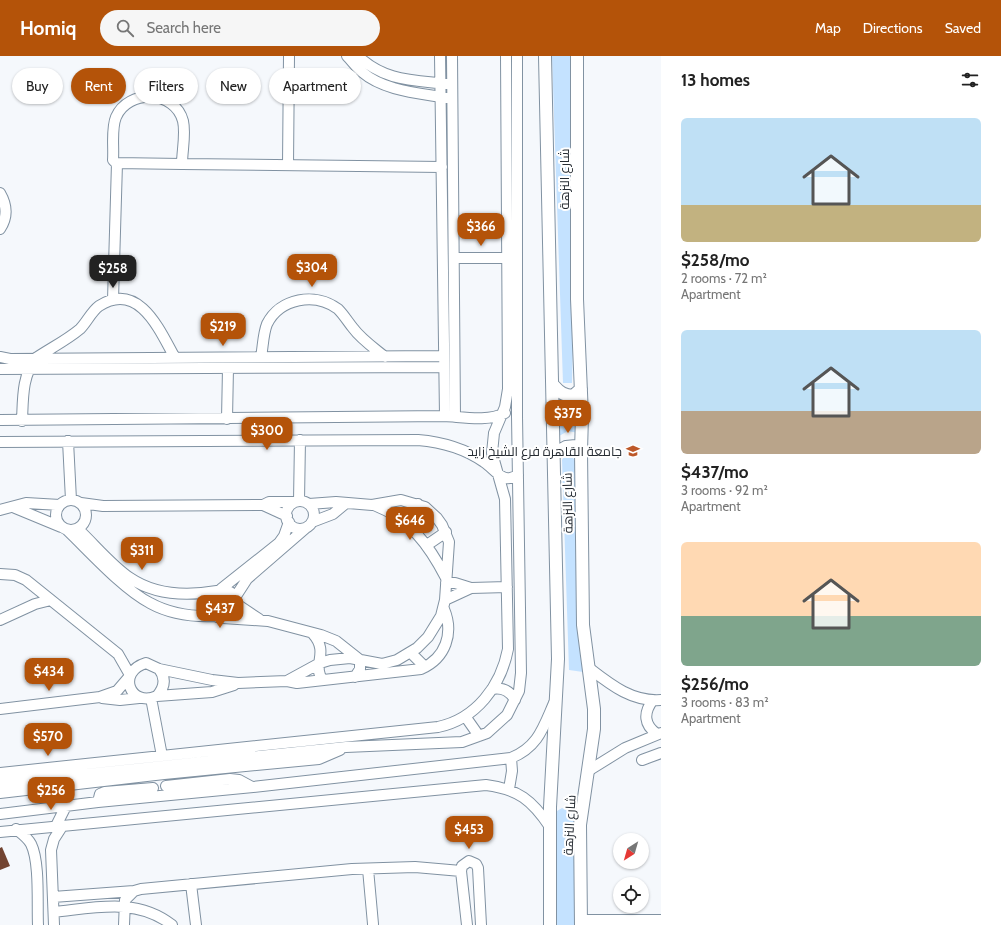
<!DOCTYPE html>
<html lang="en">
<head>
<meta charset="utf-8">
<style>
	:root { --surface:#fff; --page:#f6f6f6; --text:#222; --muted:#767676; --accent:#b45309 }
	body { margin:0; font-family:Cabin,Cairo,sans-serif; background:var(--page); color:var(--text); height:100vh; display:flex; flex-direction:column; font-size:15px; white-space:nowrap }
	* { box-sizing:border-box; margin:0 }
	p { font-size:13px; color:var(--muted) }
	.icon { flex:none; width:22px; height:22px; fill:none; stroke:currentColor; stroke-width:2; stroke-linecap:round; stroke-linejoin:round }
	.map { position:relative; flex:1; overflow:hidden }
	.sheet { display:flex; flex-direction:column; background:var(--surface); width:340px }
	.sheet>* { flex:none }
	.hud { position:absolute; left:12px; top:12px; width:380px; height:36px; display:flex; gap:8px }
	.needle { width:26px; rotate:217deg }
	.tools { position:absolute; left:613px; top:777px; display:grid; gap:8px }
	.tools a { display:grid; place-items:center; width:36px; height:36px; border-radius:50%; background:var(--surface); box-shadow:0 1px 3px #0004; font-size:20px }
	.price { position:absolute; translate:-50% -34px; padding:0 9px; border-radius:8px; background:var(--accent); color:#fff; font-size:13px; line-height:26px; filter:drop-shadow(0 1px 2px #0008) }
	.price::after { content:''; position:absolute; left:50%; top:24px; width:12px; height:9px; margin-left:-6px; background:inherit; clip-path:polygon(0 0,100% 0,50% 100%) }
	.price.current { background:#222; color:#fff }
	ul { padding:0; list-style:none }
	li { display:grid; align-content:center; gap:8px; height:212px; padding:0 20px }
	li span { display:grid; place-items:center; height:124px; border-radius:6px; color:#555 }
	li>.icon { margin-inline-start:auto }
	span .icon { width:72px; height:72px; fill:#fffc; stroke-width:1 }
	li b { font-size:17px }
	h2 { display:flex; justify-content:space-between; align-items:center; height:48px; padding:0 20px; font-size:17px }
	.chip { padding:0 14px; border-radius:18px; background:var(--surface); box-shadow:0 1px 3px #0004; font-size:14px; line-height:36px }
	.chip.current { background:var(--accent); color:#fff }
	header { display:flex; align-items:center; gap:24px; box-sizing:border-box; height:56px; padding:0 20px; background:var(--accent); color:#fff }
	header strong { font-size:19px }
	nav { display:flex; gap:22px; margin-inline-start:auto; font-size:14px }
	.search { width:280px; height:36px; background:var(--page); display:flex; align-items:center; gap:10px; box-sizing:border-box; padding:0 14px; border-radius:22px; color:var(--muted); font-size:15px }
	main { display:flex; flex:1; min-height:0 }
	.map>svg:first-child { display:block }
	.green { fill:#c4e2ff }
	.building { fill:#724431 }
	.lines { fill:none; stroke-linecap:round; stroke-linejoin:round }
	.minor-casing { stroke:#8192a2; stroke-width:12 }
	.major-casing { stroke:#8192a2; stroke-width:14 }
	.minor { stroke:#fff; stroke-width:10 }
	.major { stroke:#fff; stroke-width:12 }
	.labels { text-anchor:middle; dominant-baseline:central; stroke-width:4; stroke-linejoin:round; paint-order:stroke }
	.street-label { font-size:13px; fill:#262c33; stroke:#fff }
	.poi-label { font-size:13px; fill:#262c33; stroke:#fff; text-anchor:end }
</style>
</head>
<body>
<header>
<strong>Homiq</strong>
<div class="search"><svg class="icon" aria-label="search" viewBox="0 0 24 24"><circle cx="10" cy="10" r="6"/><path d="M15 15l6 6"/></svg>Search here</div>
<nav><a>Map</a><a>Directions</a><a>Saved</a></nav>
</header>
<main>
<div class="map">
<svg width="661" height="869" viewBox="0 0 661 869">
	<rect width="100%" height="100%" fill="#f5f8fc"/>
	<path class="green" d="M552,0H573L575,194L572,327H563Z
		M578,350V377L568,375L559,380L558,352L567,353Z
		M571,398L576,407L583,616L569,614L562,404L565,399Z
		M562,752L567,754L574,761V869H555V764L557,755Z"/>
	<path class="building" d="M2,791L10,810L0,814V792Z"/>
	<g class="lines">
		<g class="minor-casing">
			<path id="minor" d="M347,0C352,5 356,11 362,16C384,35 419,37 447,42
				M358,0C384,25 412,24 447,28
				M440,0L445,360
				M452,0L455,361
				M182,108L116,107L113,104C114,90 111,73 116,61C128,33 175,34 183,65C186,78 182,95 182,108L442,111
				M288,109L289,0
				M0,137C7,149 8,161 0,173
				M454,202H507
				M113,244L117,107
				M0,301L10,303L444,300
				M261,301C263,291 263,278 267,268C280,242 315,236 338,253C344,259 348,266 353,272C361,283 374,292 385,301
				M0,313L444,311
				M227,363L228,312
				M0,364L445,360C463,361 488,366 505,357
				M22,365C23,342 22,320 36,302C51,292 67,284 80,273C87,266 91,256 99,250C139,224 160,275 175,302
				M68,385L71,444
				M0,386L418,384C442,386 464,392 484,406C490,410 495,416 501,420C507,424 512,422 518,419
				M56 459a15 15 0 1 1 30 0a15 15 0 1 1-30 0Z
				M299,445L300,384
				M286 459a14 14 0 1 1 28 0a14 14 0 1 1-28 0Z
				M81,447L103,450L263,449L287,460
				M263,449L269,446H295
				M374,449C410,463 429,489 446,522
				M15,452L61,471
				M0,454L26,447L60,449
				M404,465L418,448
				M312,466L333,458L345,448
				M78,473C95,489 111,509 130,522C155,539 188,540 217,535
				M67,474C90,496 123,533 150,547C170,558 193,561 215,560
				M427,489L446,476
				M0,518L15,519L26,524L118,598L130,619
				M446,527H455L471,532L507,531
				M221,533L279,487L284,480L289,466
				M209 548a14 14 0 1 1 28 0a14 14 0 1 1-28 0Z
				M236,540L247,523L307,471
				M445,544L471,532
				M238,549L259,563
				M223,562L268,565L321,579L336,585L360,604V613L355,621
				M0,564L35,548L51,544
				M313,578C330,597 311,610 323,624
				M411,597L425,611
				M589,612C611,629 632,646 661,644
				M159,613C166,622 165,631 157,640C130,652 116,616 146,607L159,613L212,624L238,627L287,625L297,627L421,613C446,602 454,577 444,553
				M287,625L320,607L330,604L350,602L382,608L397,604L417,592L428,581L441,560L445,544L449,486L442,469L437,462L425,451L401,444L372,449L336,446L309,448
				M492,633C503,631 510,635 515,644
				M157,640L212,636L234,629
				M102,642L120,644L139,642
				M151,642L162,700
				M653,644C643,657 644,669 657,678
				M0,653L100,641L117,635L129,621
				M465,660L479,680
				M642,704L661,697
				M588,715L625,692L661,677
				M0,717L438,671C476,663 501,630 508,593L505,443L492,397L494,377L505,351L508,333L506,0
				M0,727L346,691L462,686L487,677L507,659L519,635L521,617L517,360V0
				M166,730L230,723L239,724L252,731
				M509,733L512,715L511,702
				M0,737L164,718L319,703L340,694
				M98,746L100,738L105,736L153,732
				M0,758L98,746L253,731L511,702C538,691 543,672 554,647
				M56,770L66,750
				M16,773C21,777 28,782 31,788C40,806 37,848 38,869
				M0,776L486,729C518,733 532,744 550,771
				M368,813L373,868
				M191,828L196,869
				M53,841L134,835
				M54,856C94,852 137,841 172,869
				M581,864H661
				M54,869L51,794L54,783L63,769
				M124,869L125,844L134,835L141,833L352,813L415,811L461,815
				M467,869L461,815L462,810L469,805L476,808L478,812L481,869"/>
		</g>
		<g class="major-casing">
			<path id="major" d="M545,0L558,603L550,751V869
				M577,0V243L582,360L581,395L583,569L594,653V673L580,769L581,869
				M554,330C560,337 564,339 573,340L581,333
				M554,398L566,391L576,390L581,395"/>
		</g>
		<use href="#minor" class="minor"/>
		<use href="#major" class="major"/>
	</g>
	<defs>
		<g id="university-bare" transform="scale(1.08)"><path d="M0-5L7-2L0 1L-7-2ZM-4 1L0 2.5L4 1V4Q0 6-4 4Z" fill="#bd5829" stroke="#fff" stroke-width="2.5" paint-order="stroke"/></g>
	</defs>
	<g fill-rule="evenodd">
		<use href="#university-bare" x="633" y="395"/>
	</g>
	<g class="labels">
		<g class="street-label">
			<text transform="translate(564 123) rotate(-90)">شارع النزهة</text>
			<text transform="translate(567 447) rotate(-91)">شارع النزهة</text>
			<text transform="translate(569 769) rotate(-87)">شارع النزهة</text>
		</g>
		<g class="poi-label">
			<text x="622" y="395">جامعة القاهرة فرع الشيخ زايد</text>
		</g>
	</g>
</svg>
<div class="tools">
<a><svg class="needle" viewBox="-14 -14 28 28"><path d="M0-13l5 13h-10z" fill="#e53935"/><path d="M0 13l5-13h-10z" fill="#767676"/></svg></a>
<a><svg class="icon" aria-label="locate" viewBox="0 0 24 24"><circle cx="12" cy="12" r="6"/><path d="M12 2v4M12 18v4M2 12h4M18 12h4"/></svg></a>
</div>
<b class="price" style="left:481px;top:191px">$366</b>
<b class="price" style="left:312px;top:232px">$304</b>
<b class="price current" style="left:113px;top:233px">$258</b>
<b class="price" style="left:223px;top:291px">$219</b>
<b class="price" style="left:568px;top:378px">$375</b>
<b class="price" style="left:267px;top:395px">$300</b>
<b class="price" style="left:410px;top:485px">$646</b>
<b class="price" style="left:142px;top:515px">$311</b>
<b class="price" style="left:220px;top:573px">$437</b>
<b class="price" style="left:49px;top:636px">$434</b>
<b class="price" style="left:48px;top:701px">$570</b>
<b class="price" style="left:51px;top:755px">$256</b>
<b class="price" style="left:469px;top:794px">$453</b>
<div class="hud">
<a class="chip">Buy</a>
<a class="chip current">Rent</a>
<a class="chip">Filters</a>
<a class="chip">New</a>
<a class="chip">Apartment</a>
</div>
</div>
<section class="sheet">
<h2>13 homes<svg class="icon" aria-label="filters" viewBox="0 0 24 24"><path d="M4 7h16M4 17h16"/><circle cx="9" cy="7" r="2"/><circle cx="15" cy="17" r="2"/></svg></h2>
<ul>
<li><span style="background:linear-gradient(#bfe0f5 70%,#c2b280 0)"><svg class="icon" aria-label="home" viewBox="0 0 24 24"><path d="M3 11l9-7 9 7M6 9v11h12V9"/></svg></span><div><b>$258/mo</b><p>2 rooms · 72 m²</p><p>Apartment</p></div></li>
<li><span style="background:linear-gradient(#bfe0f5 65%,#b9a48a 0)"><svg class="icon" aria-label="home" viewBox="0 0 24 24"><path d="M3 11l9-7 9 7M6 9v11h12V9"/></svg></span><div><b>$437/mo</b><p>3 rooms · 92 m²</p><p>Apartment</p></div></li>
<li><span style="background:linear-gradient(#ffd9b3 60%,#7fa58c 0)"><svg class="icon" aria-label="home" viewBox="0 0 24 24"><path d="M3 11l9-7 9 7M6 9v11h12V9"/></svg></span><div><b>$256/mo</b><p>3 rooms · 83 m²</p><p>Apartment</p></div></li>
</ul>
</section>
</main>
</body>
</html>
